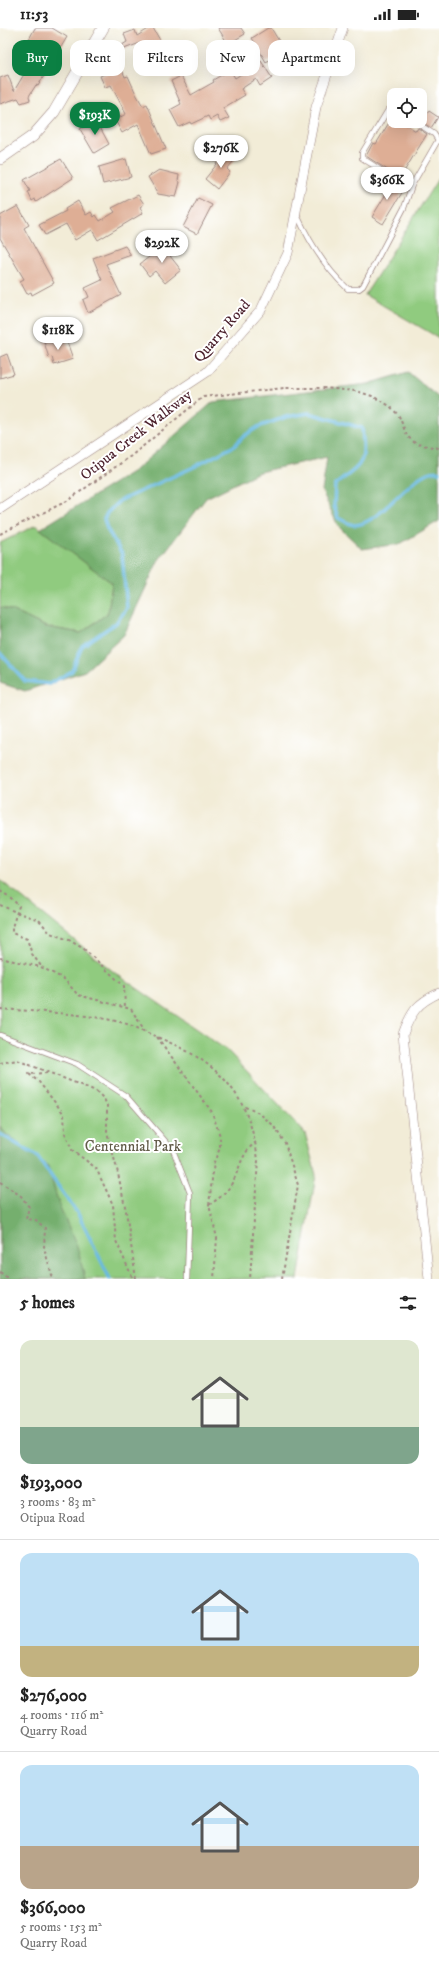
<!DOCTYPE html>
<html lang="en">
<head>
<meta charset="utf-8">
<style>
	:root { --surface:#fff; --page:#f6f6f6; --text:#222; --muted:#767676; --line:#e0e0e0; --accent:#0b8043 }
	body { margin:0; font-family:"IM FELL DW Pica",serif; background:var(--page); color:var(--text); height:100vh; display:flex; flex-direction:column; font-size:15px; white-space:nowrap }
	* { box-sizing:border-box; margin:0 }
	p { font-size:13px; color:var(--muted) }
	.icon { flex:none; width:22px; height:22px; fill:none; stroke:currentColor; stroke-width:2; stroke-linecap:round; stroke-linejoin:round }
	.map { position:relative; height:1251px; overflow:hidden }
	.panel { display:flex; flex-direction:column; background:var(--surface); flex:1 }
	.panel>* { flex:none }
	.guide { position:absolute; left:12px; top:12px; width:415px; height:36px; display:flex; gap:8px }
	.tools { position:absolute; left:387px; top:60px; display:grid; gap:8px }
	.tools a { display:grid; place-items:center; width:40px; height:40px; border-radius:8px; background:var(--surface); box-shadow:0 4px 16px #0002; font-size:20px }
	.price { position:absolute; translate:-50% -34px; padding:0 9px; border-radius:14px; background:#fff; color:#222; font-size:13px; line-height:26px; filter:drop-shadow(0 1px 2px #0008) }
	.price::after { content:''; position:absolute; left:50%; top:24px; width:12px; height:9px; margin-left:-6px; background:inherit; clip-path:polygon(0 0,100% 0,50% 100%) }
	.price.active { background:var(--accent); color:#fff }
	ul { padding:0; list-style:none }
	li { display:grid; align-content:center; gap:8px; height:212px; padding:0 20px }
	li+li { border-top:1px solid var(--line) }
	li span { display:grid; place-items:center; height:124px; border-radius:12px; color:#555 }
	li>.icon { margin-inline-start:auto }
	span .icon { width:72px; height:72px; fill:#fffc; stroke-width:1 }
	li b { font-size:17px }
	h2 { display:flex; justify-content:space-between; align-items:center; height:48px; padding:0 20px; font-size:17px }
	.tag { padding:0 14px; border-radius:12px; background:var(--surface); box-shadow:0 4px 16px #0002; font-size:14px; line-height:36px }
	.tag.active { background:var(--accent); color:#fff }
	.status { display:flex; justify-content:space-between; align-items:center; height:28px; padding:0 20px; background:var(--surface); direction:ltr }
	.status svg { height:11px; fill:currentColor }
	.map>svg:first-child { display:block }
	.green { fill:#90cb7f; stroke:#6d7555 }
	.forest { fill:#74af6e; stroke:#5f674c }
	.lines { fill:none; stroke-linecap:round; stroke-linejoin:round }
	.stream { stroke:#67b9e2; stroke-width:3.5 }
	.building { fill:#deae95 }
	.service-casing { stroke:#9e8681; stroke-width:6 }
	.minor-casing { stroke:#9e8681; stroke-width:10 }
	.tertiary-casing { stroke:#9e8681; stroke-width:12 }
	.path { stroke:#9e8681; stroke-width:2; stroke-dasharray:3 3; stroke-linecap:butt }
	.service { stroke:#fff; stroke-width:4.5 }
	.minor { stroke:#fff; stroke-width:9 }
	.tertiary { stroke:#fff; stroke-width:11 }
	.labels { text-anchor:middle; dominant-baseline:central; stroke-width:4; stroke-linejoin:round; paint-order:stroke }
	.street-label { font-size:15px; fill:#4a1f2b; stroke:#fff }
	.park-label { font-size:15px; fill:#625b48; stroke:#fff }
</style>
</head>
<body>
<div class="status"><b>11:53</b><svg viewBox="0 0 49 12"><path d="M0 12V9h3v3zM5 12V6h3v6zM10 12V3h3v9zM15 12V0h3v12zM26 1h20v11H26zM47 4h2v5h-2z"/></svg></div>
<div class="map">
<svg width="439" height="1251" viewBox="0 0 439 1251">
	<rect width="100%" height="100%" fill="#fff"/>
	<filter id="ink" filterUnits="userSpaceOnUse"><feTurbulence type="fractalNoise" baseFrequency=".025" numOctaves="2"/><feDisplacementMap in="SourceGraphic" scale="8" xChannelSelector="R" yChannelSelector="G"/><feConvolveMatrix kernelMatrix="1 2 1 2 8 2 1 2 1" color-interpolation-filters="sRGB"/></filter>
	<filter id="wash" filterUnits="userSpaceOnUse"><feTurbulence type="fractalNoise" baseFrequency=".012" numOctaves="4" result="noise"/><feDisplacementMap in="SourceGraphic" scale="16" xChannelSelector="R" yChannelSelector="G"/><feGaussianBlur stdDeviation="0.9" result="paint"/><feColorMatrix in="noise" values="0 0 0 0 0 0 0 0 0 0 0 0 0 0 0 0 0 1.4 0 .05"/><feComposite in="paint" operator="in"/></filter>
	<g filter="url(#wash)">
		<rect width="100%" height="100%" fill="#f2ecd7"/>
		<path class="green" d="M439,149V310L365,267Z
			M36,497L112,555L108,585L81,605L46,599L13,583L0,579V515Z
			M0,852L115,945L228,1023L305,1105L316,1147L298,1251H0Z"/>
		<path class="forest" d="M408,344L439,370V493L400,516L362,521L338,498L322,463L327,429L259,444L206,470L158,533L124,607L85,643L25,663L0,655V579L13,583L46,599L81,605L108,585L112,555L40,501L135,442L213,374L368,356Z
			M0,1098L6,1106L48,1138L59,1177L77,1218L85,1251H0Z"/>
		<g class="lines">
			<path class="stream" d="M0,625L25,653L49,656L72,643L82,618L116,595L127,580L122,526L107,501L104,491L107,485L119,473L196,438L234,418L244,408L258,399L286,389L309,385L362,400C366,437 363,435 335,457L334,478L338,490C343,492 350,497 355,497C383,496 415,437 439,444
				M0,1106L37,1128L78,1186L110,1251"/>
		</g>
		<g id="blocks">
			<path class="building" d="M35,0H52L67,9L38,58L36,57L29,68L30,72L21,75L18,70L0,76V50L8,47L14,63L29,38L23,35L34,16L28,13Z
				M150,0H153L165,21L149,30L140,15L124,21L122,17L127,14L124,6L135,2L137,8Z
				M218,0H241L245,6L228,16Z
				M268,0H271L285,23L266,34L252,10Z
				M261,33L272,50L260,58L256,51L241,61L245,67L223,80L229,90L220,94L217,88L210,92L208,88L191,96L190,94L179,99L170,82L181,76L171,53L181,48L191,67L214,54L213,52L230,42L235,50Z
				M121,39L125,49L128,48L136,66L143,78L147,76L166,121L151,126L138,96L122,105L115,92L126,86L111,57L105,59L100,48Z
				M429,83L438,89L431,100L422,94Z
				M96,92L109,116L94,125L80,101Z
				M390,93H400L416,103L418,100L427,106L400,150L366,128L373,115L376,116Z
				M228,120L238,128L227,141L230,144L217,161L205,151L217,136L215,134Z
				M61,131L73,150L36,174L35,171L32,173L28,164L30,163L24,152Z
				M126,131L131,149L103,156L99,139Z
				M159,142L179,147L178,153L180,154L176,169L158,166L148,149Z
				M387,150L403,163L383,196L372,189L386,166L380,162Z
				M138,167L144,176L140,179L143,185L98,212L92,202L75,212L66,196L45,207L39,197L66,183L65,181L78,173L86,187L91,184L94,189L96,187L100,193L115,184L112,180Z
				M198,170L212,177L197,206L183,199Z
				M18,178L29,197L24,200L54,255L32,267L31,264L27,266L20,253L24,251L0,210V188Z
				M166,216L174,226L170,228L181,242L165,255L155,243L149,248L140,236Z
				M125,218L131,227L106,236L121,267L88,285L83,272L89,269L85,260L102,252L93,230Z
				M58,309L59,313L66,311L73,331L54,337L52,329L49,330L44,314Z
				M7,326L14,346L0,350V329Z"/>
		</g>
	</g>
	<g filter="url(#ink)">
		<use href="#blocks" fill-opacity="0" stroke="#9e8681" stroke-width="1"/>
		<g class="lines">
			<g class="service-casing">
				<path id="service" d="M394,81L388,82L362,125V130L410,161
					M297,187C309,213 327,242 348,261H359L363,258L404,180L412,157L438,112L434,106L414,93
					M0,1007L77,1036L126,1068L173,1122L190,1165L187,1251"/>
			</g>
			<g class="minor-casing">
				<path id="minor" d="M0,481L207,344L261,282L288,225L316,79L343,0
					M429,1251L403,1006C411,984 417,975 439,965"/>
			</g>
			<g class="tertiary-casing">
				<path id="tertiary" d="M0,131L33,108L54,84L103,0"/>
			</g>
			<path class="path" d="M0,506L67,473L131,428L203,369L284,360H322L356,363L372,368L390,378L399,388L407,408L416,416L439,420
				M0,863L10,869L19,878L12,899V905L27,911L32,926L41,938
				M0,877L16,884L39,892L50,905L69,912L84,921L124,958L125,979
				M0,930L41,939L64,951L78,967L131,981L145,1003
				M0,981C40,984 82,985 120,994C133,997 145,1004 157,1009C218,1034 249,1064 258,1132L250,1251
				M157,1009L212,1084L220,1108V1120L214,1134L209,1177L217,1210L214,1251
				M0,1035L17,1032L96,1063L104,1071L107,1077V1104L117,1141L126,1183L136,1251
				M47,1045L29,1046L39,1054L64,1086L65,1105L72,1122L96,1140L113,1177L116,1213L133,1251
				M245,1079L259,1085L273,1097L285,1115L298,1157L282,1251
				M0,1154L21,1168L29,1179L26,1191L36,1192L45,1200L44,1220L52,1247L54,1251
				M209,1177C218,1171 226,1166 232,1155C240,1141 241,1125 256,1114
				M0,1244L9,1251"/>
			<use href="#service" class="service"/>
			<use href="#minor" class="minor"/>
			<use href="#tertiary" class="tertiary"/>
		</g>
	</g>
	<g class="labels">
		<g class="street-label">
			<text transform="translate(222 303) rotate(-49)">Quarry Road</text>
			<text transform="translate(136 407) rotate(-38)">Otipua Creek Walkway</text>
		</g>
		<g class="park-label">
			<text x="133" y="1118">Centennial Park</text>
		</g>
	</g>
</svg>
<div class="tools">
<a><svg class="icon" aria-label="locate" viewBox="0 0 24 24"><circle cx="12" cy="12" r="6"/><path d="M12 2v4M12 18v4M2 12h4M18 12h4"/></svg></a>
</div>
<b class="price active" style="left:95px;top:108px">$193K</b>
<b class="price" style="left:221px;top:141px">$276K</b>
<b class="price" style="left:387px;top:173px">$366K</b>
<b class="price" style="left:162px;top:236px">$292K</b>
<b class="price" style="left:58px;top:323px">$118K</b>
<div class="guide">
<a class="tag active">Buy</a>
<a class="tag">Rent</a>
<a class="tag">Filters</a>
<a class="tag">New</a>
<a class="tag">Apartment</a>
</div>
</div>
<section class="panel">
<h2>5 homes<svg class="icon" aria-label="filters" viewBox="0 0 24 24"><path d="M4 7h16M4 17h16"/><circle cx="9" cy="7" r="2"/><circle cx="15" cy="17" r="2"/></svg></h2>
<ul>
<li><span style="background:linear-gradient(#dfe7d0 70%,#7fa58c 0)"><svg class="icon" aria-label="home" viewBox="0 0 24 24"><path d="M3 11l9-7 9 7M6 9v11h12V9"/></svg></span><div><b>$193,000</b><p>3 rooms · 83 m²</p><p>Otipua Road</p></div></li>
<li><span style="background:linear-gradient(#bfe0f5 75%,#c2b280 0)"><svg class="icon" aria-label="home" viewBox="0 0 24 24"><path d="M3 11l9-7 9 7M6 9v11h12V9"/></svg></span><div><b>$276,000</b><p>4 rooms · 116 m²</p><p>Quarry Road</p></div></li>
<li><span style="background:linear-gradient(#bfe0f5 65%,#b9a48a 0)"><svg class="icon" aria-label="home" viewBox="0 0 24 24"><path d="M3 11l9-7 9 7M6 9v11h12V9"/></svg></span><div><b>$366,000</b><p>5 rooms · 153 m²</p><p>Quarry Road</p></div></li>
</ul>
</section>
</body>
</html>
